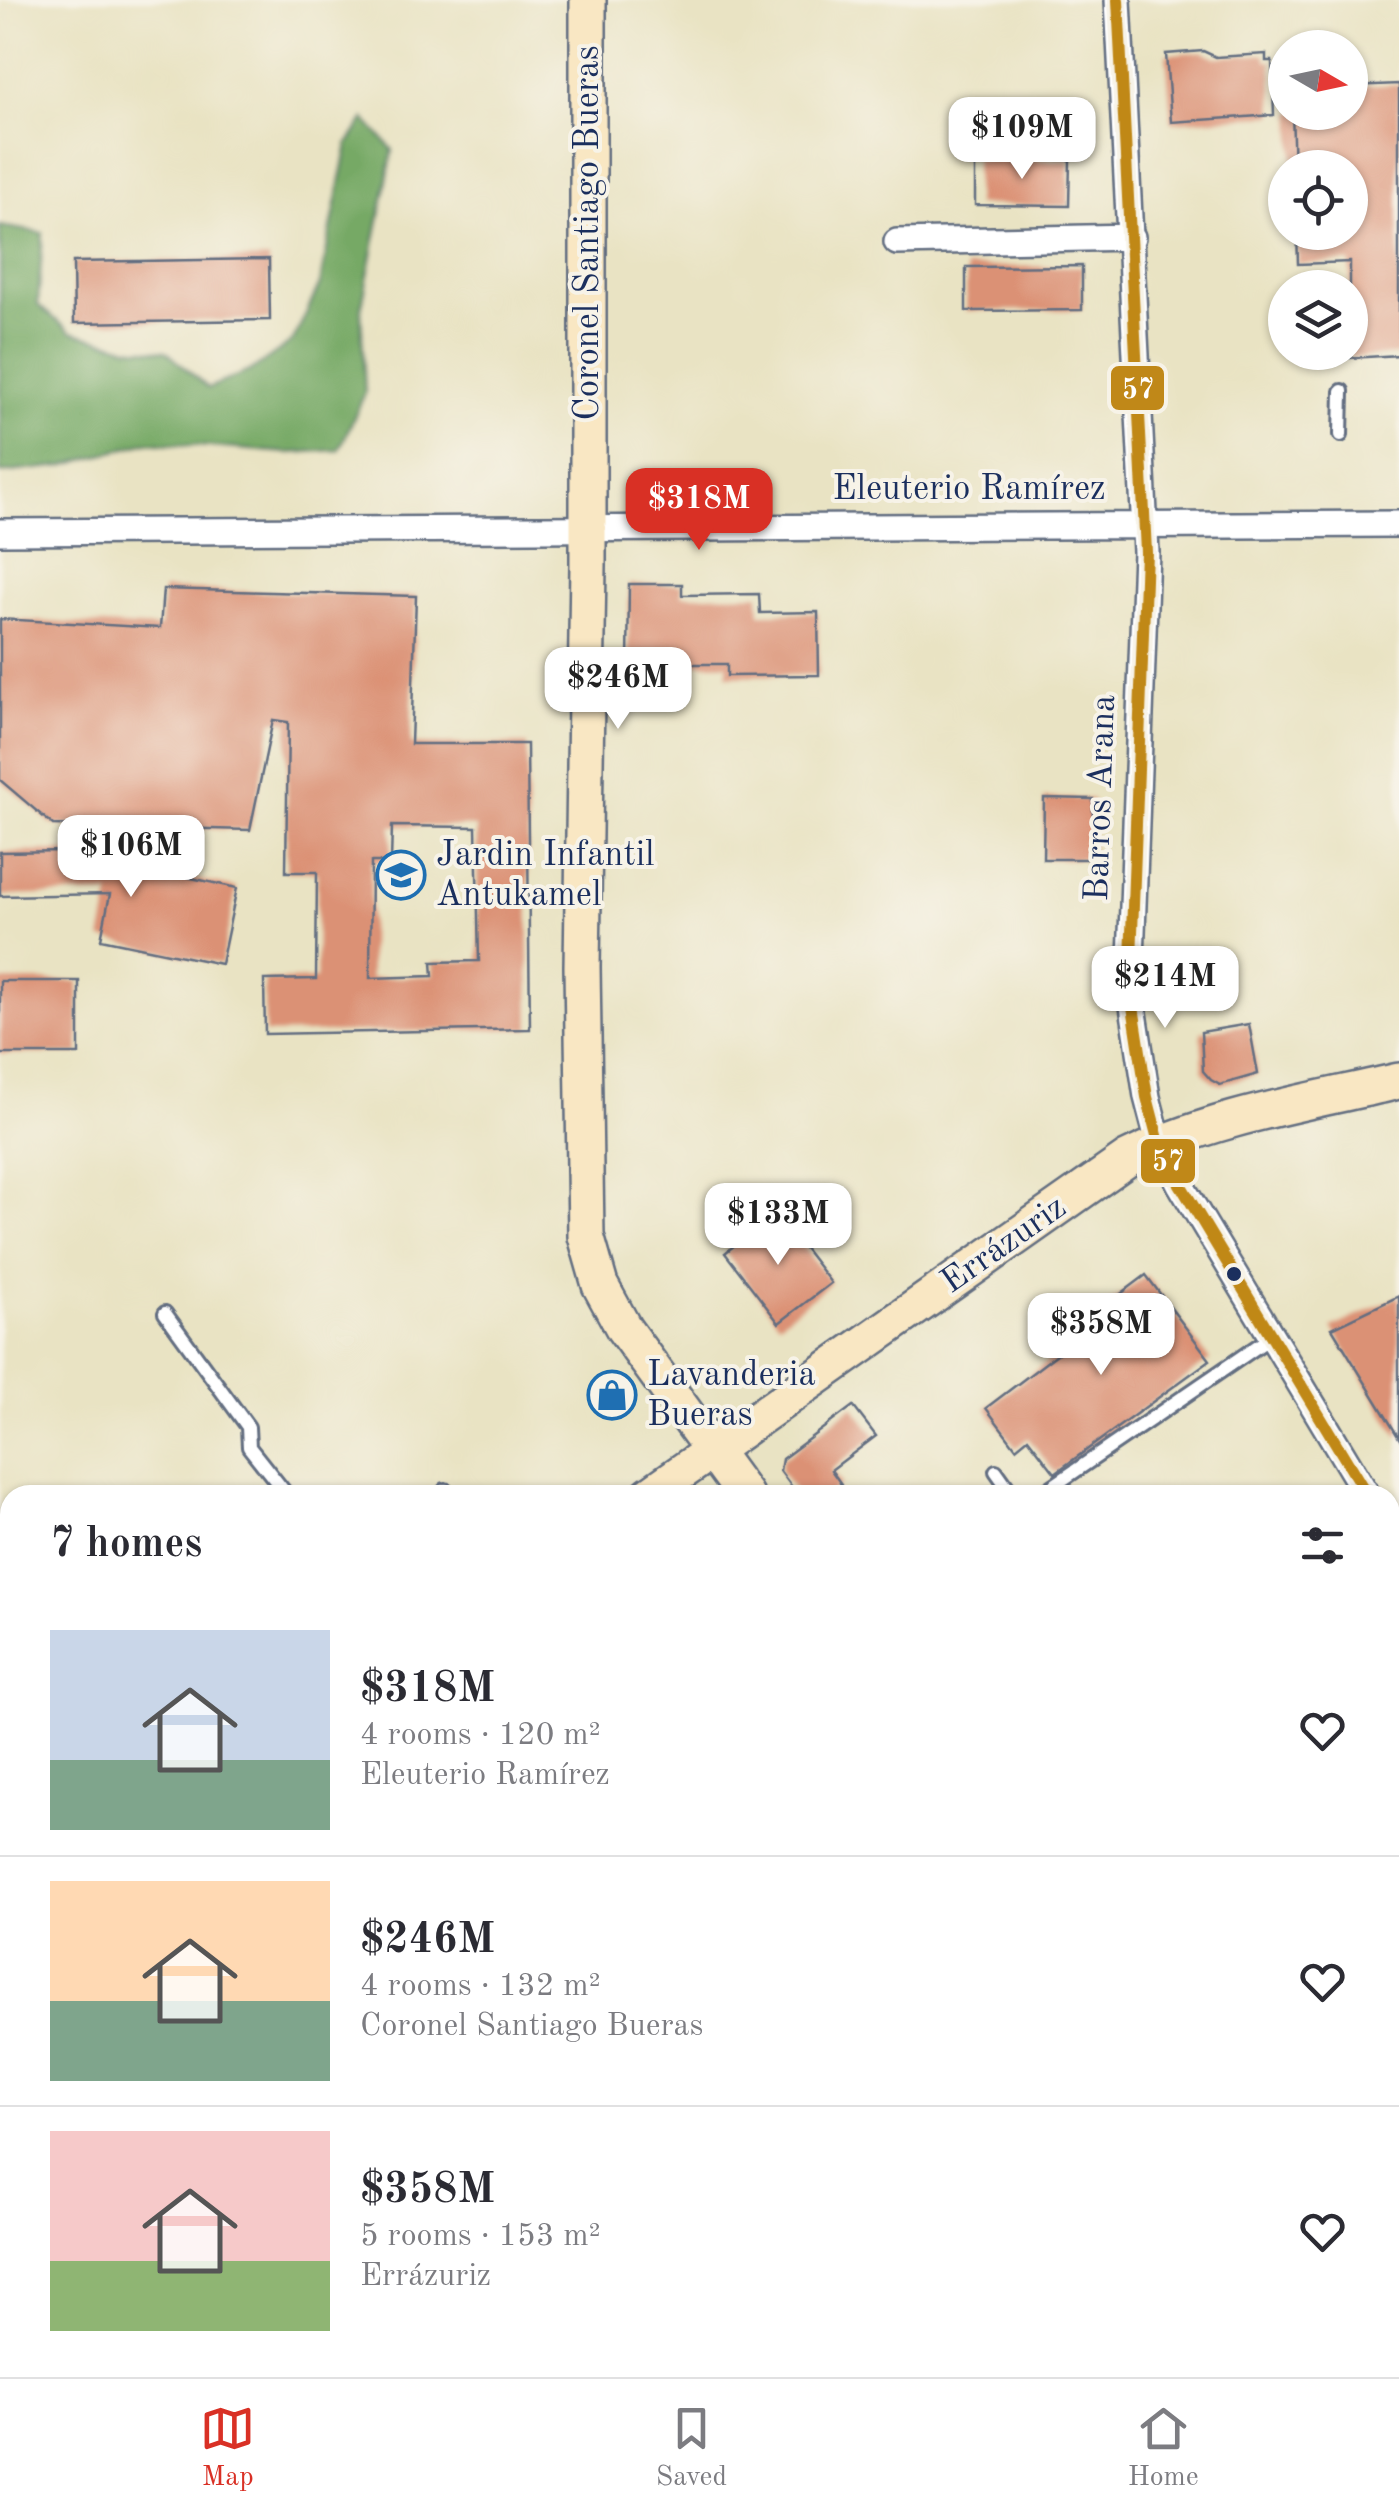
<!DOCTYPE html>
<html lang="en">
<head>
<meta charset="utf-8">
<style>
	:root { --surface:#fff; --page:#f2f2f3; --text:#2b2b33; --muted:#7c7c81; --line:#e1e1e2; --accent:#d93025 }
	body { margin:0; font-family:"Old Standard TT",serif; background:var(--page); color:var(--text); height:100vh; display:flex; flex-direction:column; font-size:38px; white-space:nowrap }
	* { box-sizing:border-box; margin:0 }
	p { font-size:32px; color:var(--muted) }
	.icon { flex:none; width:55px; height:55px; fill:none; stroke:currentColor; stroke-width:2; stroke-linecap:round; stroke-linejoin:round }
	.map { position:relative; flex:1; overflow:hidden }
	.side { position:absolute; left:0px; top:1485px; width:1400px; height:892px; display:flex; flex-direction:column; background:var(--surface); border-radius:30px 30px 0 0; box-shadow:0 2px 8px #0004 }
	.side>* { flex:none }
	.needle { width:65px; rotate:99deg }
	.tools { position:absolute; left:1268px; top:30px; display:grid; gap:20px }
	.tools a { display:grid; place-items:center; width:100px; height:100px; border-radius:50%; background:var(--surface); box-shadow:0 2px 8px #0004; font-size:50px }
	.price { position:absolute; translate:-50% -85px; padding:0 22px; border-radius:20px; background:#fff; color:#222; font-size:32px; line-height:65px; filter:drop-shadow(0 2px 5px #0008) }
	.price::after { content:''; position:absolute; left:50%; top:60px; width:30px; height:22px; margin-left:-15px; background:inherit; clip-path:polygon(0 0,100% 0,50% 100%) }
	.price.active { background:var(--accent); color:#fff }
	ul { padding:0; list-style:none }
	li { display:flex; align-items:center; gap:30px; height:250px; padding:0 50px }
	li+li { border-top:2px solid var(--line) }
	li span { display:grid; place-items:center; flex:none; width:280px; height:200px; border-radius:0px; color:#555 }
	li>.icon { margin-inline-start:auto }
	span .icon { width:120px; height:120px; fill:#fffc; stroke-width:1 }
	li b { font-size:42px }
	h2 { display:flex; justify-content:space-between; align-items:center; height:120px; padding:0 50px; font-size:42px }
	.dock { display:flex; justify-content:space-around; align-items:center; height:140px; border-top:2px solid var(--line); background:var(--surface); font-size:28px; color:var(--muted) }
	.dock a { display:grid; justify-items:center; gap:5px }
	.dock .active { color:var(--accent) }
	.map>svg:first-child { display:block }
	.green { fill:#93c373; stroke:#577968; stroke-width:2.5 }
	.forest { fill:#76a965; stroke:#486c62; stroke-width:2.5 }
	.building { fill:#db9175; fill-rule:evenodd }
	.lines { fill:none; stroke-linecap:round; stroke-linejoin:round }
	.service-casing { stroke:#636e81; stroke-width:18 }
	.minor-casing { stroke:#636e81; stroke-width:30 }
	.secondary-casing { stroke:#636e81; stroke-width:40 }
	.trunk-casing { stroke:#636e81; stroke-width:45 }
	.path { stroke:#636e81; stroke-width:6; stroke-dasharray:2.5 8; stroke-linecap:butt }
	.service { stroke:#fff; stroke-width:12 }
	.minor { stroke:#fff; stroke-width:25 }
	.secondary { stroke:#f9e7c3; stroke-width:35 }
	.trunk { stroke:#f0c369; stroke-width:40 }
	.bus-1-casing { stroke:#f7f3e8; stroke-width:20 }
	.bus-1 { stroke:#c08818; stroke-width:12 }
	.bus-dot { fill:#1b2f5e; stroke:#f7f3e8; stroke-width:4 }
	.labels { text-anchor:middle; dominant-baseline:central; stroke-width:8; stroke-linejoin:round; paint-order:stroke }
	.street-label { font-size:35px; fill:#1b2f5e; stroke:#f7f3e8 }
	.poi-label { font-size:35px; fill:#1b2f5e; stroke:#f7f3e8; text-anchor:start }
	.line-badge { stroke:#f7f3e8; stroke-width:4 }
	.badge-label { font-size:28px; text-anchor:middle; font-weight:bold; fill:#fff }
</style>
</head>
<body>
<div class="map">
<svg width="1399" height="2377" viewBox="0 0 1399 2377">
	<rect width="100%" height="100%" fill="#f7f3e8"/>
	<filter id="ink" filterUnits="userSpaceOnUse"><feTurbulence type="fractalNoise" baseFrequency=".01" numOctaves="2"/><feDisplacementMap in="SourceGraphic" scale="20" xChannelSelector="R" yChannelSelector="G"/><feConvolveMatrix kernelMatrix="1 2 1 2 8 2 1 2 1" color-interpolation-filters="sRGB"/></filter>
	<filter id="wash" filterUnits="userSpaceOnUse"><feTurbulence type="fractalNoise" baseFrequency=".0048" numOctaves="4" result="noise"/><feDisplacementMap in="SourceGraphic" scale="40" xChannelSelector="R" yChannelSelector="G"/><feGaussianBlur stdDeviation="2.25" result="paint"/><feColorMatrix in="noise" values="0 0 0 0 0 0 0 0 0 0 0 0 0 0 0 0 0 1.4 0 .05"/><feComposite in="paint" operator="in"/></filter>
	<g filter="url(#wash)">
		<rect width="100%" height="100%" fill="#e9e3c3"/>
		<path class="green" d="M1114,2368H1334L1324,2377H1105Z"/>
		<path class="forest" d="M365,119L393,150L361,310L365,393L339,450L288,453L147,442L63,466L0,473V226L43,233L38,305L71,332L127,347L166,351L208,388L254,369L293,341L320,284L348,144Z"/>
		<g id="blocks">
			<path class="building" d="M1203,51L1216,57L1266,54V61H1272L1274,115L1171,122L1166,54Z
				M1399,84V355L1350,358V262L1298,264L1297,232H1350V168H1294L1292,112H1350V86Z
				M975,159L1070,160L1069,206L975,205Z
				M269,259L270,320L74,323L73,262Z
				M1082,266V310L966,311V267Z
				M629,584H682V595L759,594L760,613L818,612L819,675L727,676V664H628Z
				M163,589L416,596L411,744H527L530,1029L265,1034L264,980L316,979L317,872H286L288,722L273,720L250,830L53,825L0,780V619L160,628ZM392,826L476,827L479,961L432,962L433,976L370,978L371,862H391Z
				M1044,798L1093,799L1092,859H1043Z
				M67,851L237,888L221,964L101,939L110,894L0,896V852Z
				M0,981H79V1054H0Z
				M1249,1024L1258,1074L1220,1085L1211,1080L1203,1071L1201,1032Z
				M776,1212L831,1283L779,1323L725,1253Z
				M1146,1275L1210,1360L1055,1473L1028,1438L1016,1448L986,1408L1111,1313L1106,1305Z
				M1399,1296V1438L1332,1328Z
				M853,1406L876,1436L831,1470L841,1484L827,1495H798L780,1471L782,1459Z"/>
		</g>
	</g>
	<g filter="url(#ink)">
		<use href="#blocks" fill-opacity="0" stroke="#636e81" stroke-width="2.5"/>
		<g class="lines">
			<g class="service-casing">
				<path id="service" d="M1341,435L1342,391
					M165,1313L248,1427L249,1447L287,1495
					M996,1471L1013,1495
					M445,1490L449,1495
					M1040,1495L1271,1337
					M1390,2126L1399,2118"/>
			</g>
			<g class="minor-casing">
				<path id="minor" d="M1118,0L1146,552L1130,987L1147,1097L1159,1143L1180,1184L1367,1495
					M897,242L1132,237
					M0,532L1399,524
					M1390,1533L1399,1548
					M0,2274L10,2288
					M1390,2334L1399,2346
					M66,2368L73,2377
					M1072,2377L1081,2368"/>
			</g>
			<g class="secondary-casing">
				<path id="secondary" d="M588,0V565L582,967L586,1236L600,1285L624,1329L745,1495
					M649,1495L1127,1159C1211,1117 1308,1102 1399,1081
					M1390,1767L1399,1755
					M0,1975L10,1967
					M924,2377L931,2368
					M1367,2377L1378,2368"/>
			</g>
			<g class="trunk-casing">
				<path id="trunk" d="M1390,1648L1399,1642
					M1390,1714L1399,1709
					M449,2377L461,2368
					M526,2377L537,2368"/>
			</g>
			<path class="path" d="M606,1495L618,1486"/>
			<use href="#service" class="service"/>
			<use href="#minor" class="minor"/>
			<use href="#secondary" class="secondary"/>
			<use href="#trunk" class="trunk"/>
			<g class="bus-1-casing">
				<path id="bus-1" d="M1118,0L1146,552L1130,987L1147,1097L1159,1143L1180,1184L1367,1495"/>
			</g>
			<use href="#bus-1" class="bus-1"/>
		</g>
	</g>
	<defs>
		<g id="school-ring" transform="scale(2.5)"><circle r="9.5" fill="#f7f3e8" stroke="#1f6fb2" stroke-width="1.5"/><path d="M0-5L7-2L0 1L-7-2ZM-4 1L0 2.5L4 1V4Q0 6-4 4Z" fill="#1f6fb2"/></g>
		<g id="shop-ring" transform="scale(2.5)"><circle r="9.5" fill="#f7f3e8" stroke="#1f6fb2" stroke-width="1.5"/><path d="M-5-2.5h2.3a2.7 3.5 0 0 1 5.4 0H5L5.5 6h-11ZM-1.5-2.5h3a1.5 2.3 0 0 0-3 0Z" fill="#1f6fb2"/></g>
	</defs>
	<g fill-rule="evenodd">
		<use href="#school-ring" x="401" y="875"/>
		<use href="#shop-ring" x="612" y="1395"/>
	</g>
	<circle class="bus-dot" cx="1234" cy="1274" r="9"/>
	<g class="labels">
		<g class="street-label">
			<text transform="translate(588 233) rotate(-90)">Coronel Santiago Bueras</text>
			<text x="969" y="489">Eleuterio Ramírez</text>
			<text transform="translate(1101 798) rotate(-88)">Barros Arana</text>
			<text transform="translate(1004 1245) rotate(-35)">Errázuriz</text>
		</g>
		<g class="poi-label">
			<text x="436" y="855">Jardin Infantil<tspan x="436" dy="40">Antukamel</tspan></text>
			<text x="647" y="1375">Lavanderia<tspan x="647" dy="40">Bueras</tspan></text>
		</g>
	</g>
	<g class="line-badge">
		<rect x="1109" y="364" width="57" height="48" rx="10" fill="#c08818"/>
		<rect x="1139" y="1137" width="58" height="48" rx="10" fill="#c08818"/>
	</g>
	<g class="badge-label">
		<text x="1138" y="398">57</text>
		<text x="1168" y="1170">57</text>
	</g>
</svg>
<div class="tools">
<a><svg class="needle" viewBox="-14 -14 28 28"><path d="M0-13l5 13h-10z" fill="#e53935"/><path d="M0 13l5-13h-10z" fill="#7c7c81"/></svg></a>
<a><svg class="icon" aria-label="locate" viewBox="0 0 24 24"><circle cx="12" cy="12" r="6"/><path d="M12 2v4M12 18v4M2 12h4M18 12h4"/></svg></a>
<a><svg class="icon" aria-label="layers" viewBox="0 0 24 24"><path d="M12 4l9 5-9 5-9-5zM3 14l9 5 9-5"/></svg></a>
</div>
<b class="price" style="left:1022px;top:182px">$109M</b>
<b class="price active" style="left:699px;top:553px">$318M</b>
<b class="price" style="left:618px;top:732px">$246M</b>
<b class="price" style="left:131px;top:900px">$106M</b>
<b class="price" style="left:1165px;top:1031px">$214M</b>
<b class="price" style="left:778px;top:1268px">$133M</b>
<b class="price" style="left:1101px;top:1378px">$358M</b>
<section class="side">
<h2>7 homes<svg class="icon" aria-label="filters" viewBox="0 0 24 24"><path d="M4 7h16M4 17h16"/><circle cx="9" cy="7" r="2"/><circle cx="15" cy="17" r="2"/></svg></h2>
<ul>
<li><span style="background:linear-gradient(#c9d6e8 65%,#7fa58c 0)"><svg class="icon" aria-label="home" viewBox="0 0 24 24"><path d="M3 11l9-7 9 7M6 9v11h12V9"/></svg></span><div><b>$318M</b><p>4 rooms · 120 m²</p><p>Eleuterio Ramírez</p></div><svg class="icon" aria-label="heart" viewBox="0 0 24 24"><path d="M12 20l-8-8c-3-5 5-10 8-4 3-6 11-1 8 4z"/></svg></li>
<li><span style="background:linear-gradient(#ffd9b3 60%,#7fa58c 0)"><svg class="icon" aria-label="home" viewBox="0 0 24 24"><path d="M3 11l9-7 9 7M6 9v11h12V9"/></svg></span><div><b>$246M</b><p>4 rooms · 132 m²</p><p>Coronel Santiago Bueras</p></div><svg class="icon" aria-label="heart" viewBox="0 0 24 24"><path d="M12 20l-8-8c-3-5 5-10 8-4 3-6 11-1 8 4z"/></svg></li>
<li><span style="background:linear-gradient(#f6c9c9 65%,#8fb573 0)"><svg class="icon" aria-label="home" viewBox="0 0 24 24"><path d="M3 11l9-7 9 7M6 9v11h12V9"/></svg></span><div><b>$358M</b><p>5 rooms · 153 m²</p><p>Errázuriz</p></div><svg class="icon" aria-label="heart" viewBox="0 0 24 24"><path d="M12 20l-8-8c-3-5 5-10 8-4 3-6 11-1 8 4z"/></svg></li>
</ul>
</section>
</div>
<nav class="dock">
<a class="active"><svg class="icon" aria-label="map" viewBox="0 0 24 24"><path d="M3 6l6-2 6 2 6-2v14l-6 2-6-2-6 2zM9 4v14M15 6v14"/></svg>Map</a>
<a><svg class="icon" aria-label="saved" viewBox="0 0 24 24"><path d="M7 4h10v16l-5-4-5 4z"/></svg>Saved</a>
<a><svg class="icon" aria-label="home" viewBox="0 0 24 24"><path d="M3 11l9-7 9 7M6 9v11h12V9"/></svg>Home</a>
</nav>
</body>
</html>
